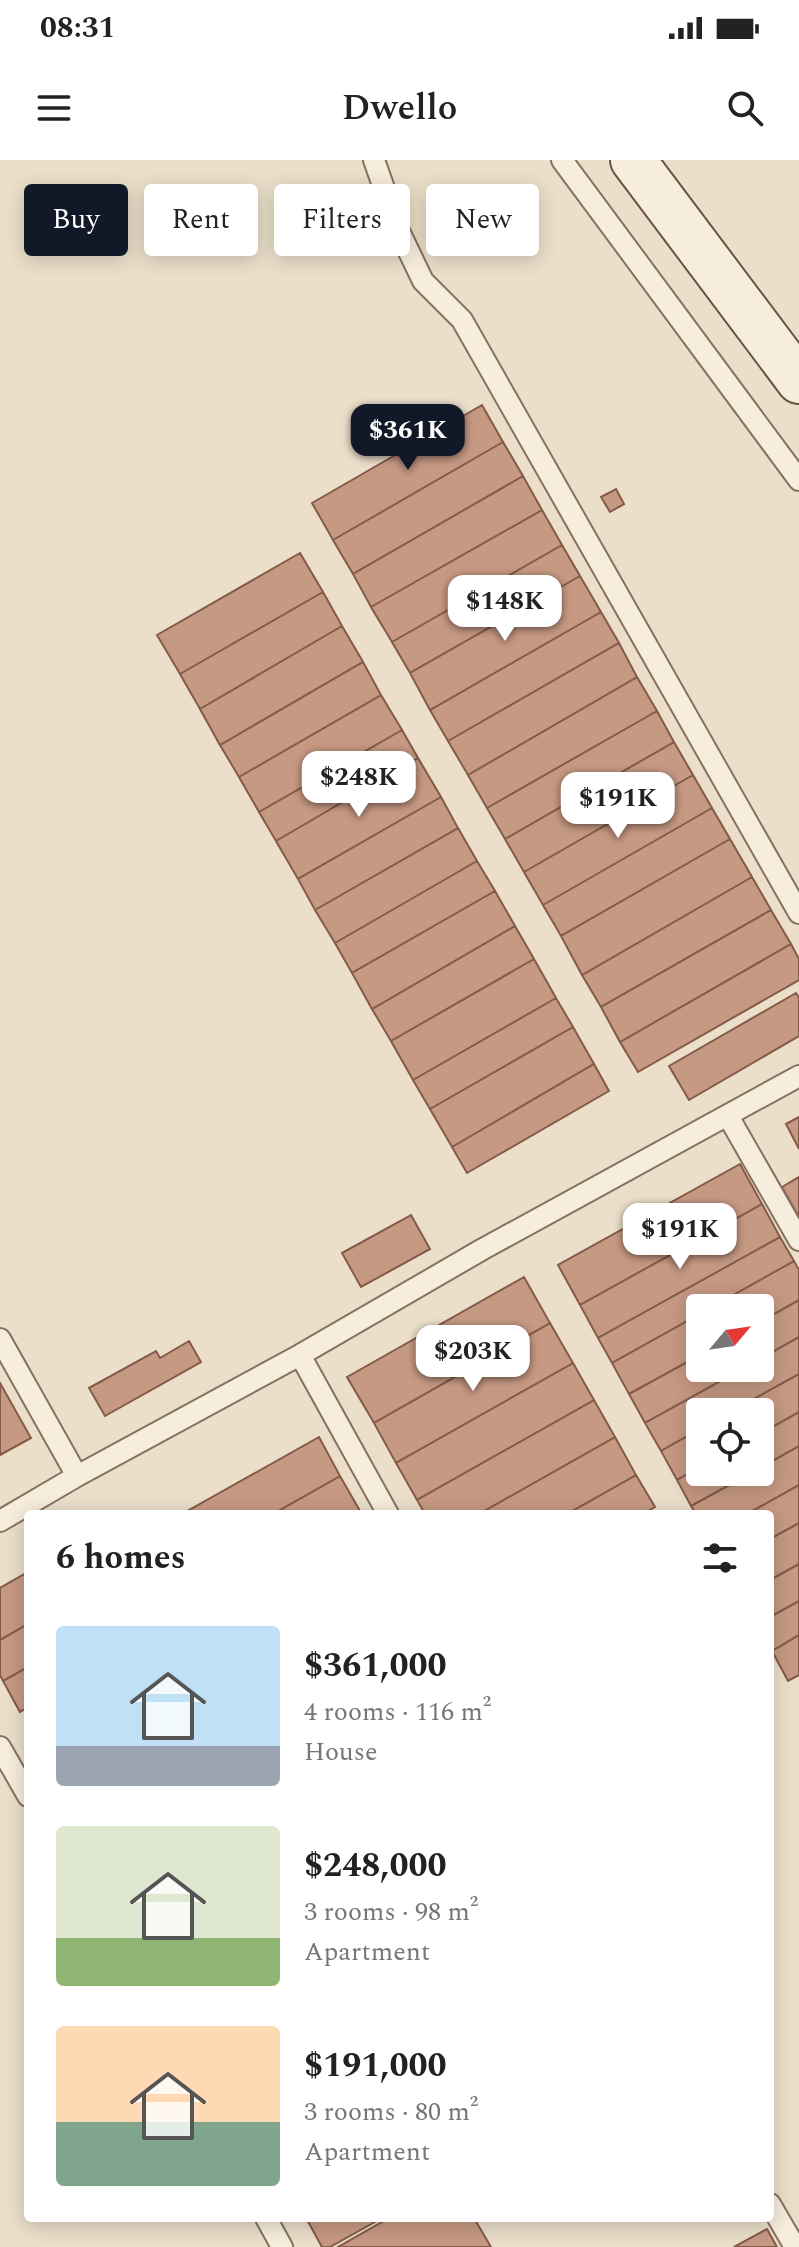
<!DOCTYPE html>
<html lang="en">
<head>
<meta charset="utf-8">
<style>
	:root { --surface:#fff; --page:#f6f6f6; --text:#222; --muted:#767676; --accent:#111827 }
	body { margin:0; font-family:Spectral,serif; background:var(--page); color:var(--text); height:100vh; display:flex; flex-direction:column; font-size:30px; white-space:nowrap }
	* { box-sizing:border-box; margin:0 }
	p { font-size:26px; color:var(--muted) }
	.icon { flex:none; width:44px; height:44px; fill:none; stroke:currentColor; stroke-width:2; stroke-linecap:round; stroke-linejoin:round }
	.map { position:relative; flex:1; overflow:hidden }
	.panel { position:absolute; left:24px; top:1350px; width:750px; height:712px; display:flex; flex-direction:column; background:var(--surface); border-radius:8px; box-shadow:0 4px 20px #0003 }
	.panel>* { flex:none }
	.top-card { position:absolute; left:24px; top:24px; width:752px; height:72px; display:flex; gap:16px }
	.needle { width:52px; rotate:61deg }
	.tools { position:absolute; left:686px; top:1134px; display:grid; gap:16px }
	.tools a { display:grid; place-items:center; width:88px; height:88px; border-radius:8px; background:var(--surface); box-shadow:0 4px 20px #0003; font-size:40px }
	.price { position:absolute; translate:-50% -68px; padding:0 18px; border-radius:16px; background:#fff; color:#222; font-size:26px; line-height:52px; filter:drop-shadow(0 2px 4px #0008) }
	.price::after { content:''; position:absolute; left:50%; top:48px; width:24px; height:18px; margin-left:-12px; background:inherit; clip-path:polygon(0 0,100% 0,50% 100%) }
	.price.active { background:var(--accent); color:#fff }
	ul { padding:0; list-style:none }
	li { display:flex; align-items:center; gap:24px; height:200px; padding:0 32px }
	li span { display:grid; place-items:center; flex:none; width:224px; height:160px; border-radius:8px; color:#555 }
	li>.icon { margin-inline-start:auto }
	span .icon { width:96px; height:96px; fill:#fffc; stroke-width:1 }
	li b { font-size:34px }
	h2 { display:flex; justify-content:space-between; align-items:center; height:96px; padding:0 32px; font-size:34px }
	.tag { padding:0 28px; border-radius:8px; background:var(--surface); box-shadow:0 4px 20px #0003; font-size:28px; line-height:72px }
	.tag.active { background:var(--accent); color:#fff }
	.status { display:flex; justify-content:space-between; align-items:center; height:56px; padding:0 40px; background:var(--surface); direction:ltr }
	.status svg { height:22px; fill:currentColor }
	header { display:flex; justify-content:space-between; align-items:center; height:104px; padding:0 32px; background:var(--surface); font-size:36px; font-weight:600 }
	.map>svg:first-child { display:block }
	.building { fill:#c69983; stroke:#845a48; stroke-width:2 }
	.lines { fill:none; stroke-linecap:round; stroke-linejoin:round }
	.service-casing { stroke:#867160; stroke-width:24 }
	.secondary-casing { stroke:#695243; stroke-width:48 }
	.service { stroke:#f6eddd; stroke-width:20 }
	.secondary { stroke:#f6eddd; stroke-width:44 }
</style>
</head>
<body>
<div class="status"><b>08:31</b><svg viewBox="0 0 49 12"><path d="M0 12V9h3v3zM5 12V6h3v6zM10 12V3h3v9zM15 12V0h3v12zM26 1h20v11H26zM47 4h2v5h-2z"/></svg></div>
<header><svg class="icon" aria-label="menu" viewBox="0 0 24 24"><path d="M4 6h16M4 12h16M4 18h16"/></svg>Dwello<svg class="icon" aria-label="search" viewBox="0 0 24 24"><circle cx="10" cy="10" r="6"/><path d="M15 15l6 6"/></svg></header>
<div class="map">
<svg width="799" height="2087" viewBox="0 0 799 2087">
	<rect width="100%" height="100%" fill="#ebdfca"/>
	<path class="building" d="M482,245L503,282L333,380L312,343Z
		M503,282L523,316L353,414L333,380Z
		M523,316L542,350L371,447L353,414Z
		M616,329L624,344L610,352L601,337Z
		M542,350L562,385L392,482L371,447Z
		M562,385L580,416L410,513L392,482Z
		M300,393L323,432L180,514L157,475Z
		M580,416L601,452L430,550L410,513Z
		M323,432L342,466L200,549L180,514Z
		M601,452L619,483L448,581L430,550Z
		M342,466L363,502L220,585L200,549Z
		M619,483L637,517L468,615L448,581Z
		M363,502L381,535L239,617L220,585Z
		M637,517L657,551L487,648L468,615Z
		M381,535L402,570L259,652L239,617Z
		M657,551L674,582L505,679L487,648Z
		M402,570L418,598L276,681L259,652Z
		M674,582L693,615L524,712L505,679Z
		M418,598L441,637L298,719L276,681Z
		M693,615L712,648L543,745L524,712Z
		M441,637L458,668L315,750L298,719Z
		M712,648L730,679L561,776L543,745Z
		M458,668L477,701L335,783L315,750Z
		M730,679L752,717L582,815L561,776Z
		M477,701L495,731L352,813L335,783Z
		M752,717L771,750L601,847L582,815Z
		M495,731L515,766L372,849L352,813Z
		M771,750L791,784L620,882L601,847Z
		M515,766L534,799L391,881L372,849Z
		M791,784L799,799V820L638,912L620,882Z
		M534,799L556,838L413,920L391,881Z
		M796,833L799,838V876L689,940L669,906Z
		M556,838L573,867L430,949L413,920Z
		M573,867L594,904L452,987L430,949Z
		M594,904L609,931L467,1013L452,987Z
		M799,957V989L786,964Z
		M740,1004L762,1044L580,1145L558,1105Z
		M799,1017V1057L782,1027Z
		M762,1044L780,1077L598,1178L580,1145Z
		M411,1055L430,1089L361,1127L342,1093Z
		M780,1077L794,1101L710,1148H700V1154L612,1203L598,1178Z
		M794,1101L799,1110V1140L760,1162V1148H710Z
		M524,1117L550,1163L374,1263L347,1217Z
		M799,1140V1177L760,1199V1162Z
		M700,1154V1195L629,1234L612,1203Z
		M550,1163L573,1203L396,1303L374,1263Z
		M799,1177V1214L730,1252H700V1269L661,1291L645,1263L744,1208H760V1199Z
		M189,1181L201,1202L105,1256L89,1228L156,1191L160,1198Z
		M700,1195V1208H744L645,1263L629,1234Z
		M573,1203L594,1240L417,1340L396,1303Z
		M799,1214V1252L760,1274V1252H730Z
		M0,1223L31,1278L0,1295Z
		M594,1240L615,1277L479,1354H425L417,1340Z
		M799,1252V1286L760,1308V1274Z
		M700,1269V1307L677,1320L661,1291Z
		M319,1277L340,1316L273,1354H182Z
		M615,1277L636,1315L567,1354H479Z
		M799,1286V1325L747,1354H696L691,1346L753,1312H760V1308Z
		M700,1307V1312H753L691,1346L677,1320Z
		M636,1315L655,1347L643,1354H567Z
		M340,1316L360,1351L356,1354H273Z
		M799,1325V1363L770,1379V1354H747Z
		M799,1363V1404L770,1420V1379Z
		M799,1404V1441L770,1457V1420Z
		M28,1412V1464L0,1480V1428Z
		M799,1441V1475L772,1491L770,1457Z
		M28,1464V1507L3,1521L0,1515V1480Z
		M799,1475V1515L788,1521L772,1491Z
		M28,1507V1547L20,1552L3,1521Z
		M306,2058H382L330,2087H322Z
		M389,2058H474L491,2087H338Z
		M767,2069L777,2087H734Z"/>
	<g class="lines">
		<g class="service-casing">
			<path id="service" d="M374,0L399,71L423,121L462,160L799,753
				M562,0L799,320
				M728,956L799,1080
				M0,1179L77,1316
				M300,1195L388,1354
				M0,1361L77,1316L300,1195L483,1089L799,916
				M0,1587L28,1636
				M770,2044L795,2087
				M266,2058L282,2087"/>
		</g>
		<g class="secondary-casing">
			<path id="secondary" d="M633,0L799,221"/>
		</g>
		<use href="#service" class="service"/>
		<use href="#secondary" class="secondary"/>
	</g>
</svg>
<div class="tools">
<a><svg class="needle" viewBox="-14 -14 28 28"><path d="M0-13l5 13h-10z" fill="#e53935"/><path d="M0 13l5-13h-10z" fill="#767676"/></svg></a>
<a><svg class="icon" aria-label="locate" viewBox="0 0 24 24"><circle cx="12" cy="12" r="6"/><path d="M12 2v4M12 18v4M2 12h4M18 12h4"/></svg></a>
</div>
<b class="price active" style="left:408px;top:312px">$361K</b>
<b class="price" style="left:505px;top:483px">$148K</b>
<b class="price" style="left:359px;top:659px">$248K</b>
<b class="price" style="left:618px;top:680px">$191K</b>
<b class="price" style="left:680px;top:1111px">$191K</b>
<b class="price" style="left:473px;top:1233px">$203K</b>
<div class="top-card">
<a class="tag active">Buy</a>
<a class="tag">Rent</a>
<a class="tag">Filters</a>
<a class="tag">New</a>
</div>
<section class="panel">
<h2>6 homes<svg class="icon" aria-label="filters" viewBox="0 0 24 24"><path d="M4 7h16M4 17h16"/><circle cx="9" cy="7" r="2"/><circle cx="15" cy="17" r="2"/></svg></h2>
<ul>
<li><span style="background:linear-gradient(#bfe0f5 75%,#9aa5b1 0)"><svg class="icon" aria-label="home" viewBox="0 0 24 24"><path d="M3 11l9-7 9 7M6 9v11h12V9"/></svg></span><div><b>$361,000</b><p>4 rooms · 116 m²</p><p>House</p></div></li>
<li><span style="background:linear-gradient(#dfe7d0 70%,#8fb573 0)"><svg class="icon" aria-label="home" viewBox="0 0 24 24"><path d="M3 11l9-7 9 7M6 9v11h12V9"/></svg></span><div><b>$248,000</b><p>3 rooms · 98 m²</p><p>Apartment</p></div></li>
<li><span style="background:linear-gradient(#ffd9b3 60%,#7fa58c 0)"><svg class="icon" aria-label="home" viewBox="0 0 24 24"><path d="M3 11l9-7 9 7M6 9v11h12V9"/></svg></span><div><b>$191,000</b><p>3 rooms · 80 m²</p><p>Apartment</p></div></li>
</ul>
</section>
</div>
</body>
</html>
